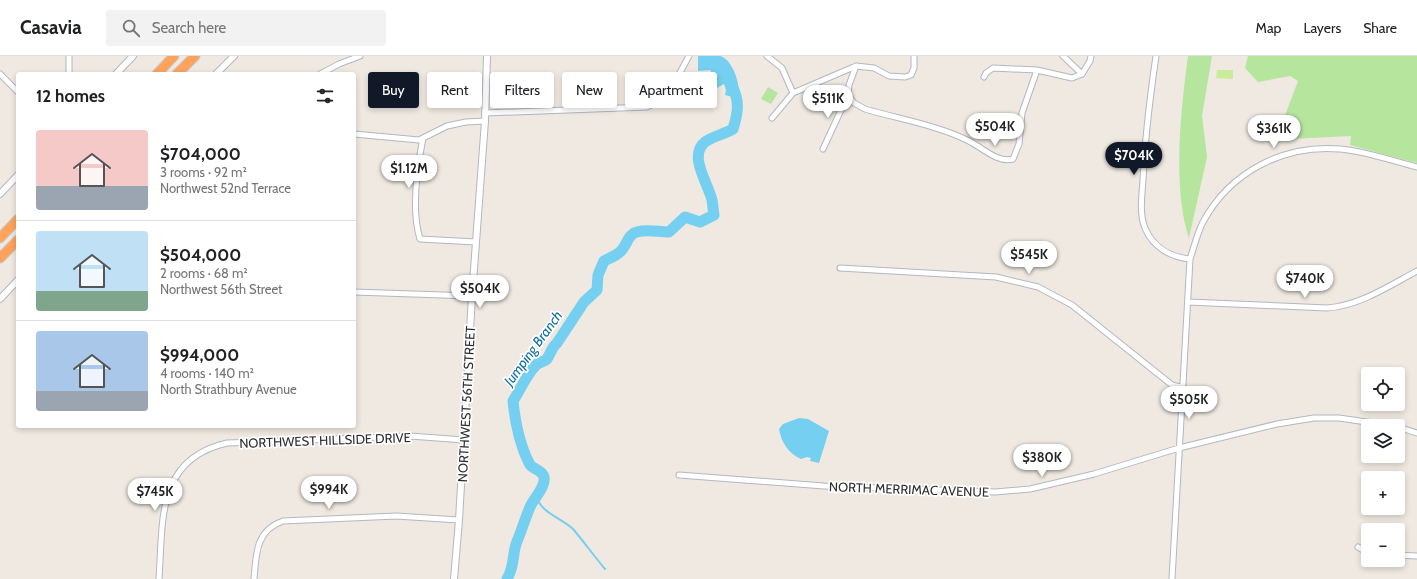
<!DOCTYPE html>
<html lang="en">
<head>
<meta charset="utf-8">
<style>
	:root { --surface:#fff; --page:#f2f2f2; --text:#202124; --muted:#757577; --line:#e0e0e0; --accent:#111827 }
	body { margin:0; font-family:Cabin,sans-serif; background:var(--page); color:var(--text); height:100vh; display:flex; flex-direction:column; font-size:15px; white-space:nowrap }
	* { box-sizing:border-box; margin:0 }
	p { font-size:13px; color:var(--muted) }
	.icon { flex:none; width:22px; height:22px; fill:none; stroke:currentColor; stroke-width:2; stroke-linecap:round; stroke-linejoin:round }
	.map { position:relative; flex:1; overflow:hidden }
	.sheet { position:absolute; left:16px; top:16px; width:340px; height:356px; display:flex; flex-direction:column; background:var(--surface); border-radius:4px; box-shadow:0 2px 6px #0003 }
	.sheet>* { flex:none }
	.guide { position:absolute; left:368px; top:16px; width:380px; height:36px; display:flex; gap:8px }
	.buttons { position:absolute; left:1361px; top:311px; display:grid; gap:8px }
	.buttons a { display:grid; place-items:center; width:44px; height:44px; border-radius:4px; background:var(--surface); box-shadow:0 2px 6px #0003; font-size:20px }
	.price { position:absolute; translate:-50% -34px; padding:0 9px; border-radius:14px; background:#fff; color:#222; font-size:13px; line-height:26px; filter:drop-shadow(0 1px 2px #0008) }
	.price::after { content:''; position:absolute; left:50%; top:24px; width:12px; height:9px; margin-left:-6px; background:inherit; clip-path:polygon(0 0,100% 0,50% 100%) }
	.price.selected { background:var(--accent); color:#fff }
	ul { padding:0; list-style:none }
	li { display:flex; align-items:center; gap:12px; height:100px; padding:0 20px }
	li+li { border-top:1px solid var(--line) }
	li span { display:grid; place-items:center; flex:none; width:112px; height:80px; border-radius:4px; color:#555 }
	li>.icon { margin-inline-start:auto }
	span .icon { width:48px; height:48px; fill:#fffc; stroke-width:1 }
	li b { font-size:17px }
	h2 { display:flex; justify-content:space-between; align-items:center; height:48px; padding:0 20px; font-size:17px }
	.pill { padding:0 14px; border-radius:4px; background:var(--surface); box-shadow:0 2px 6px #0003; font-size:14px; line-height:36px }
	.pill.selected { background:var(--accent); color:#fff }
	header { display:flex; align-items:center; gap:24px; box-sizing:border-box; height:56px; padding:0 20px; background:var(--surface); border-bottom:1px solid var(--line) }
	header strong { font-size:19px }
	nav { display:flex; gap:22px; margin-inline-start:auto; font-size:14px }
	.search { width:280px; height:36px; background:var(--page); display:flex; align-items:center; gap:10px; box-sizing:border-box; padding:0 14px; border-radius:4px; color:var(--muted); font-size:15px }
	.map>svg:first-child { display:block }
	.green { fill:#b6e59e }
	.pitch { fill:#c9ec9a }
	.water { fill:#75cff0 }
	.lines { fill:none; stroke-linecap:round; stroke-linejoin:round }
	.stream { stroke:#75cff0; stroke-width:2 }
	.river { stroke:#75cff0; stroke-width:11 }
	.minor-casing { stroke:#b4b7c1; stroke-width:7 }
	.tertiary-casing { stroke:#b4b7c1; stroke-width:8 }
	.motorway-casing { stroke:#c9c9c9; stroke-width:11 }
	.minor { stroke:#fff; stroke-width:5 }
	.tertiary { stroke:#fff; stroke-width:6 }
	.motorway { stroke:#ffa35c; stroke-width:9 }
	.labels { text-anchor:middle; dominant-baseline:central; stroke-width:3.5; stroke-linejoin:round; paint-order:stroke }
	.street-label { font-size:13px; fill:#2e2e2e; stroke:#fff }
	.water-label { font-size:14px; font-style:italic; fill:#0d6fa3; stroke:#fff }
</style>
</head>
<body>
<header>
<strong>Casavia</strong>
<div class="search"><svg class="icon" aria-label="search" viewBox="0 0 24 24"><circle cx="10" cy="10" r="6"/><path d="M15 15l6 6"/></svg>Search here</div>
<nav><a>Map</a><a>Layers</a><a>Share</a></nav>
</header>
<div class="map">
<svg width="1417" height="523" viewBox="0 0 1417 523">
	<rect width="100%" height="100%" fill="#efe9e1"/>
	<path class="green" d="M1188,0H1212L1202,60L1207,101L1189,182C1172,131 1181,53 1188,0Z
		M1248,0H1417V107L1350,89L1351,80L1290,83L1278,78L1298,25L1290,20L1258,26L1245,12Z
		M768,31L778,37L771,48L761,43Z"/>
	<path class="pitch" d="M1217,14H1233V23L1216,22Z"/>
	<path class="water" d="M698,0C705,0 713,0 720,0C732,2 743,32 737,42L725,39L726,34L724,28L715,33L707,28V26L713,21L712,17L710,14L698,15Z
		M799,362L808,363L829,375L819,407L810,405L811,402L807,401L801,403C789,398 781,386 779,373L783,368Z"/>
	<g class="lines">
		<path class="stream" d="M536,440C542,458 560,461 573,473C584,486 594,500 605,513"/>
		<path class="river" d="M507,523C515,509 512,501 516,488C521,476 525,463 530,451C534,442 546,431 544,421C542,413 532,414 529,407C520,389 515,365 513,345C521,333 526,319 536,309C539,306 544,306 547,303C551,297 551,292 557,287L584,246L597,234L598,219L604,205C610,202 616,200 621,195C627,189 628,178 637,176C647,173 658,176 669,176L685,161L700,166L714,159C713,154 713,149 712,144C708,127 688,100 705,86C713,80 725,78 733,73C738,57 740,45 732,30"/>
		<g class="minor-casing">
			<path id="minor" d="M767,0L782,12L793,37
				M1063,0L1082,18
				M1156,0C1150,41 1145,82 1143,124C1142,140 1139,157 1145,172C1153,191 1170,201 1190,203
				M0,18L18,36
				M69,18V0
				M320,18L339,8L360,0
				M1082,18L1090,5L1091,0
				M984,21L986,17L993,12L1037,14
				M848,39L854,47L865,53C899,63 937,69 969,85C983,92 997,107 1013,103L1019,88L1022,57L1037,14L1072,22L1082,18
				M485,57L647,51C670,42 677,21 689,0
				M772,62L793,37L856,10L874,12L889,20L905,21L911,19L914,12V0
				M354,78L419,84L447,70L466,66L485,65
				M423,82C417,112 411,154 420,183L476,186
				M823,93L848,39L849,29L856,10
				M840,212L996,221L1038,231L1072,249L1172,329L1184,332
				M354,236L472,240
				M1188,246L1327,252C1359,250 1389,230 1417,215
				M1398,371L1417,377
				M679,419L824,430L995,436L1030,433L1094,418L1179,392L1277,368L1314,362H1339L1394,370
				M1358,491L1368,497
				M1398,499L1417,500
				M159,523C163,465 156,403 227,387L410,380L464,384
				M254,523C256,498 256,474 283,465L396,460L459,464
				M1172,523L1190,203C1194,191 1197,178 1203,166C1230,116 1284,88 1340,93C1366,95 1392,105 1417,111"/>
		</g>
		<g class="tertiary-casing">
			<path id="tertiary" d="M116,18L133,0
				M216,18L234,0
				M0,138L18,119
				M0,243L18,224
				M454,523L459,464L472,240L485,65L487,0"/>
		</g>
		<g class="motorway-casing">
			<path id="motorway" d="M157,18L174,0
				M177,18L195,0
				M0,182L18,163
				M0,202L18,184"/>
		</g>
		<use href="#minor" class="minor"/>
		<use href="#tertiary" class="tertiary"/>
		<use href="#motorway" class="motorway"/>
	</g>
	<g class="labels">
		<g class="street-label">
			<text transform="translate(466 348) rotate(-87)">NORTHWEST 56TH STREET</text>
			<text transform="translate(325 384) rotate(-2)">NORTHWEST HILLSIDE DRIVE</text>
			<text transform="translate(909 433) rotate(2)">NORTH MERRIMAC AVENUE</text>
		</g>
		<g class="water-label">
			<text transform="translate(533 292) rotate(-54)">Jumping Branch</text>
		</g>
	</g>
</svg>
<div class="buttons">
<a><svg class="icon" aria-label="locate" viewBox="0 0 24 24"><circle cx="12" cy="12" r="6"/><path d="M12 2v4M12 18v4M2 12h4M18 12h4"/></svg></a>
<a><svg class="icon" aria-label="layers" viewBox="0 0 24 24"><path d="M12 4l9 5-9 5-9-5zM3 14l9 5 9-5"/></svg></a>
<a>+</a>
<a>−</a>
</div>
<b class="price" style="left:828px;top:63px">$511K</b>
<b class="price" style="left:995px;top:91px">$504K</b>
<b class="price" style="left:1274px;top:93px">$361K</b>
<b class="price selected" style="left:1134px;top:120px">$704K</b>
<b class="price" style="left:409px;top:133px">$1.12M</b>
<b class="price" style="left:1029px;top:219px">$545K</b>
<b class="price" style="left:1305px;top:243px">$740K</b>
<b class="price" style="left:480px;top:253px">$504K</b>
<b class="price" style="left:1189px;top:364px">$505K</b>
<b class="price" style="left:1042px;top:422px">$380K</b>
<b class="price" style="left:329px;top:454px">$994K</b>
<b class="price" style="left:155px;top:456px">$745K</b>
<div class="guide">
<a class="pill selected">Buy</a>
<a class="pill">Rent</a>
<a class="pill">Filters</a>
<a class="pill">New</a>
<a class="pill">Apartment</a>
</div>
<section class="sheet">
<h2>12 homes<svg class="icon" aria-label="filters" viewBox="0 0 24 24"><path d="M4 7h16M4 17h16"/><circle cx="9" cy="7" r="2"/><circle cx="15" cy="17" r="2"/></svg></h2>
<ul>
<li><span style="background:linear-gradient(#f6c9c9 70%,#9aa5b1 0)"><svg class="icon" aria-label="home" viewBox="0 0 24 24"><path d="M3 11l9-7 9 7M6 9v11h12V9"/></svg></span><div><b>$704,000</b><p>3 rooms · 92 m²</p><p>Northwest 52nd Terrace</p></div></li>
<li><span style="background:linear-gradient(#bfe0f5 75%,#7fa58c 0)"><svg class="icon" aria-label="home" viewBox="0 0 24 24"><path d="M3 11l9-7 9 7M6 9v11h12V9"/></svg></span><div><b>$504,000</b><p>2 rooms · 68 m²</p><p>Northwest 56th Street</p></div></li>
<li><span style="background:linear-gradient(#a9c7e8 75%,#9aa5b1 0)"><svg class="icon" aria-label="home" viewBox="0 0 24 24"><path d="M3 11l9-7 9 7M6 9v11h12V9"/></svg></span><div><b>$994,000</b><p>4 rooms · 140 m²</p><p>North Strathbury Avenue</p></div></li>
</ul>
</section>
</div>
</body>
</html>
